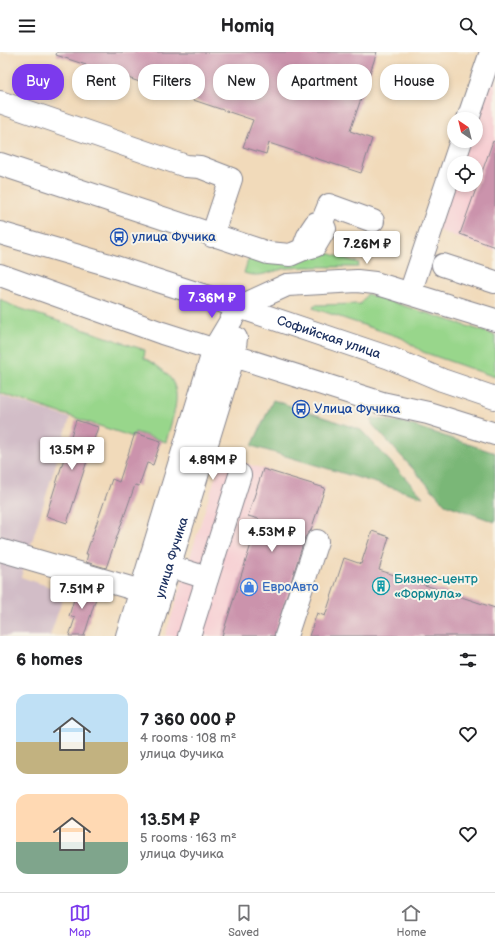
<!DOCTYPE html>
<html lang="en">
<head>
<meta charset="utf-8">
<style>
	:root { --surface:#fff; --page:#f2f2f2; --text:#202124; --muted:#757577; --line:#e0e0e0; --accent:#7c3aed }
	body { margin:0; font-family:"Balsamiq Sans",sans-serif; background:var(--page); color:var(--text); height:100vh; display:flex; flex-direction:column; font-size:15px; white-space:nowrap }
	* { box-sizing:border-box; margin:0 }
	p { font-size:13px; color:var(--muted) }
	.icon { flex:none; width:22px; height:22px; fill:none; stroke:currentColor; stroke-width:2; stroke-linecap:round; stroke-linejoin:round }
	.map { position:relative; height:584px; overflow:hidden }
	.sheet { display:flex; flex-direction:column; background:var(--surface); flex:1 }
	.sheet>* { flex:none }
	.hud { position:absolute; left:12px; top:12px; width:471px; height:36px; display:flex; gap:8px }
	.needle { width:26px; rotate:325deg }
	.controls { position:absolute; left:447px; top:60px; display:grid; gap:8px }
	.controls a { display:grid; place-items:center; width:36px; height:36px; border-radius:50%; background:var(--surface); box-shadow:0 2px 6px #0003; font-size:20px }
	.price { position:absolute; translate:-50% -34px; padding:0 9px; border-radius:4px; background:#fff; color:#222; font-size:13px; line-height:26px; filter:drop-shadow(0 1px 2px #0008) }
	.price::after { content:''; position:absolute; left:50%; top:24px; width:12px; height:9px; margin-left:-6px; background:inherit; clip-path:polygon(0 0,100% 0,50% 100%) }
	.price.selected { background:var(--accent); color:#fff }
	ul { padding:0; list-style:none }
	li { display:flex; align-items:center; gap:12px; height:100px; padding:0 16px }
	li span { display:grid; place-items:center; flex:none; width:112px; height:80px; border-radius:12px; color:#555 }
	li>.icon { margin-inline-start:auto }
	span .icon { width:48px; height:48px; fill:#fffc; stroke-width:1 }
	li b { font-size:17px }
	h2 { display:flex; justify-content:space-between; align-items:center; height:48px; padding:0 16px; font-size:17px }
	.chip { padding:0 14px; border-radius:16px; background:var(--surface); box-shadow:0 2px 6px #0003; font-size:14px; line-height:36px }
	.chip.selected { background:var(--accent); color:#fff }
	header { display:flex; justify-content:space-between; align-items:center; height:52px; padding:0 16px; background:var(--surface); font-size:18px; font-weight:600 }
	.tabs { display:flex; justify-content:space-around; align-items:center; height:56px; border-top:1px solid var(--line); background:var(--surface); font-size:11px; color:var(--muted) }
	.tabs a { display:grid; justify-items:center; gap:2px }
	.tabs .selected { color:var(--accent) }
	.map>svg:first-child { display:block }
	.built { fill:#f7cfd3 }
	.industrial { fill:#d2bdc7 }
	.green { fill:#98d68b; stroke:#5a8274 }
	.forest { fill:#7ab777; stroke:#4a736a }
	.building { fill:#cb93ac }
	.lines { fill:none; stroke-linecap:round; stroke-linejoin:round }
	.minor-casing { stroke:#86848c; stroke-width:24 }
	.major-casing { stroke:#86848c; stroke-width:24 }
	.minor { stroke:#fff; stroke-width:22 }
	.major { stroke:#fff; stroke-width:22 }
	.labels { text-anchor:middle; dominant-baseline:central; stroke-width:4; stroke-linejoin:round; paint-order:stroke }
	.transit-label { font-size:13px; fill:#164399; stroke:#f7f3e8; text-anchor:start }
	.street-label { font-size:13px; fill:#1b2f5e; stroke:#f7f3e8 }
	.culture-label { font-size:13px; fill:#0d838f; stroke:#f7f3e8; text-anchor:start }
	.shop-label { font-size:13px; fill:#366cbe; stroke:#f7f3e8; text-anchor:start }
</style>
</head>
<body>
<header><svg class="icon" aria-label="menu" viewBox="0 0 24 24"><path d="M4 6h16M4 12h16M4 18h16"/></svg>Homiq<svg class="icon" aria-label="search" viewBox="0 0 24 24"><circle cx="10" cy="10" r="6"/><path d="M15 15l6 6"/></svg></header>
<div class="map">
<svg width="495" height="584" viewBox="0 0 495 584">
	<rect width="100%" height="100%" fill="#f7f3e8"/>
	<filter id="ink" filterUnits="userSpaceOnUse"><feTurbulence type="fractalNoise" baseFrequency=".025" numOctaves="2"/><feDisplacementMap in="SourceGraphic" scale="8" xChannelSelector="R" yChannelSelector="G"/><feConvolveMatrix kernelMatrix="1 2 1 2 8 2 1 2 1" color-interpolation-filters="sRGB"/></filter>
	<filter id="wash" filterUnits="userSpaceOnUse"><feTurbulence type="fractalNoise" baseFrequency=".012" numOctaves="4" result="noise"/><feDisplacementMap in="SourceGraphic" scale="16" xChannelSelector="R" yChannelSelector="G"/><feGaussianBlur stdDeviation="0.9" result="paint"/><feColorMatrix in="noise" values="0 0 0 0 0 0 0 0 0 0 0 0 0 0 0 0 0 1.4 0 .05"/><feComposite in="paint" operator="in"/></filter>
	<g filter="url(#wash)">
		<rect width="100%" height="100%" fill="#f1daba"/>
		<path class="built" d="M495,7V199L437,178L454,133H476V111H460L467,89H476V67Z
			M222,404L325,436L277,584H165Z"/>
		<path class="industrial" d="M0,343L70,366L21,525L65,540L50,584H0Z"/>
		<path class="green" d="M318,198L359,211L358,215C335,215 312,214 289,216C272,218 261,227 244,221L249,205Z
			M367,242L495,283V325L423,300L402,286L313,256L314,253L361,252Z
			M0,247L13,254L145,298L144,306C189,330 177,348 166,390L135,380L133,385L0,341Z"/>
		<path class="forest" d="M273,348L361,378L423,445L252,394Z
			M372,366L405,371L495,401V470L445,452L372,372Z"/>
		<g id="blocks">
			<path class="building" d="M57,0H377L350,79L372,87L361,121L269,91L266,102L243,95L253,68L104,18L101,27L83,21L86,13L56,3Z
				M493,89L495,90V195L460,182Z
				M76,368L98,375L67,471L46,464Z
				M135,381L161,389L153,413L147,411L139,434L135,433L106,516L86,510L88,502H86L112,427L119,430Z
				M263,417L325,436L311,478L305,485L274,584H222L259,467L248,464Z
				M372,479L389,485L379,518L495,556V584H309L317,561L325,564L344,506L361,512Z
				M78,534L98,540L84,584H69L75,566L69,564Z"/>
		</g>
	</g>
	<g filter="url(#ink)">
		<use href="#blocks" fill-opacity="0" stroke="#86848c" stroke-width="1"/>
		<g class="lines">
			<g class="minor-casing">
				<g id="minor">
					<path d="M0,50L186,114L200,115L231,127L212,184"/>
					<path d="M468,67L491,0"/>
					<path d="M0,112L268,201L290,203L304,197"/>
					<path d="M322,170L325,177L315,194L304,197C305,188 310,179 316,171Z"/>
					<path d="M322,170L329,153L373,169"/>
					<path d="M443,213L495,230"/>
					<path d="M410,241L461,89"/>
					<path d="M239,255L287,233L357,229L375,231L495,268"/>
					<path d="M0,498L155,543"/>
					<path d="M169,514L207,526"/>
					<path d="M127,584L214,297L239,255"/>
					<path id="s1" d="M148,584L234,303L236,286"/>
					<path d="M189,584L240,423"/>
					<path d="M286,584L317,489"/>
				</g>
			</g>
			<g class="major-casing">
				<g id="major">
					<path id="s2" d="M0,181L106,212L239,255L390,306L442,328L495,346"/>
					<path d="M0,223L162,281L382,351L428,361L495,382"/>
				</g>
			</g>
			<use href="#minor" class="minor"/>
			<use href="#major" class="major"/>
		</g>
	</g>
	<defs>
		<g id="bus-ring" transform="scale(0.9)"><circle r="9.5" fill="#f7f3e8" stroke="#1a4fb4" stroke-width="1.5"/><path d="M-5-6H5V4H4V6H2V4H-2V6H-4V4H-5ZM-3.5-4V0h7V-4ZM-3.5 1.2v1.5H-2V1.2ZM2 1.2v1.5H3.5V1.2Z" fill="#1a4fb4"/></g>
		<g id="building-ring" transform="scale(0.9)"><circle r="9.5" fill="#f7f3e8" stroke="#0f9aa8" stroke-width="1.5"/><path d="M-4-6H4V6H1V3H-1V6H-4ZM-2.5-4.3h1.7v1.8h-1.7ZM.8-4.3h1.7v1.8H.8ZM-2.5-1h1.7V.8h-1.7ZM.8-1h1.7V.8H.8Z" fill="#0f9aa8"/></g>
		<g id="shop-ring" transform="scale(0.9)"><circle r="9.5" fill="#f7f3e8" stroke="#3f7fe0" stroke-width="1.5"/><path d="M-5-2.5h2.3a2.7 3.5 0 0 1 5.4 0H5L5.5 6h-11ZM-1.5-2.5h3a1.5 2.3 0 0 0-3 0Z" fill="#3f7fe0"/></g>
	</defs>
	<g fill-rule="evenodd">
		<use href="#bus-ring" x="119" y="185"/>
		<use href="#bus-ring" x="301" y="357"/>
		<use href="#building-ring" x="381" y="534"/>
		<use href="#shop-ring" x="249" y="535"/>
	</g>
	<g class="labels">
		<g class="transit-label">
			<text x="132" y="185">улица Фучика</text>
			<text x="314" y="357">Улица Фучика</text>
		</g>
		<g class="street-label">
			<text stroke="none"><textPath href="#s2" startOffset="345">Софийская улица</textPath></text>
			<text stroke="none"><textPath href="#s1" startOffset="82">улица Фучика</textPath></text>
		</g>
		<g class="culture-label">
			<text x="394" y="527">Бизнес-центр<tspan x="394" dy="15">«Формула»</tspan></text>
		</g>
		<g class="shop-label">
			<text x="262" y="535">ЕвроАвто</text>
		</g>
	</g>
</svg>
<div class="controls">
<a><svg class="needle" viewBox="-14 -14 28 28"><path d="M0-13l5 13h-10z" fill="#e53935"/><path d="M0 13l5-13h-10z" fill="#757577"/></svg></a>
<a><svg class="icon" aria-label="locate" viewBox="0 0 24 24"><circle cx="12" cy="12" r="6"/><path d="M12 2v4M12 18v4M2 12h4M18 12h4"/></svg></a>
</div>
<b class="price" style="left:367px;top:213px">7.26M ₽</b>
<b class="price selected" style="left:212px;top:267px">7.36M ₽</b>
<b class="price" style="left:72px;top:419px">13.5M ₽</b>
<b class="price" style="left:213px;top:429px">4.89M ₽</b>
<b class="price" style="left:272px;top:501px">4.53M ₽</b>
<b class="price" style="left:82px;top:558px">7.51M ₽</b>
<div class="hud">
<a class="chip selected">Buy</a>
<a class="chip">Rent</a>
<a class="chip">Filters</a>
<a class="chip">New</a>
<a class="chip">Apartment</a>
<a class="chip">House</a>
</div>
</div>
<section class="sheet">
<h2>6 homes<svg class="icon" aria-label="filters" viewBox="0 0 24 24"><path d="M4 7h16M4 17h16"/><circle cx="9" cy="7" r="2"/><circle cx="15" cy="17" r="2"/></svg></h2>
<ul>
<li><span style="background:linear-gradient(#bfe0f5 60%,#c2b280 0)"><svg class="icon" aria-label="home" viewBox="0 0 24 24"><path d="M3 11l9-7 9 7M6 9v11h12V9"/></svg></span><div><b>7 360 000 ₽</b><p>4 rooms · 108 m²</p><p>улица Фучика</p></div><svg class="icon" aria-label="heart" viewBox="0 0 24 24"><path d="M12 20l-8-8c-3-5 5-10 8-4 3-6 11-1 8 4z"/></svg></li>
<li><span style="background:linear-gradient(#ffd9b3 60%,#7fa58c 0)"><svg class="icon" aria-label="home" viewBox="0 0 24 24"><path d="M3 11l9-7 9 7M6 9v11h12V9"/></svg></span><div><b>13.5M ₽</b><p>5 rooms · 163 m²</p><p>улица Фучика</p></div><svg class="icon" aria-label="heart" viewBox="0 0 24 24"><path d="M12 20l-8-8c-3-5 5-10 8-4 3-6 11-1 8 4z"/></svg></li>
</ul>
</section>
<nav class="tabs">
<a class="selected"><svg class="icon" aria-label="map" viewBox="0 0 24 24"><path d="M3 6l6-2 6 2 6-2v14l-6 2-6-2-6 2zM9 4v14M15 6v14"/></svg>Map</a>
<a><svg class="icon" aria-label="saved" viewBox="0 0 24 24"><path d="M7 4h10v16l-5-4-5 4z"/></svg>Saved</a>
<a><svg class="icon" aria-label="home" viewBox="0 0 24 24"><path d="M3 11l9-7 9 7M6 9v11h12V9"/></svg>Home</a>
</nav>
</body>
</html>
